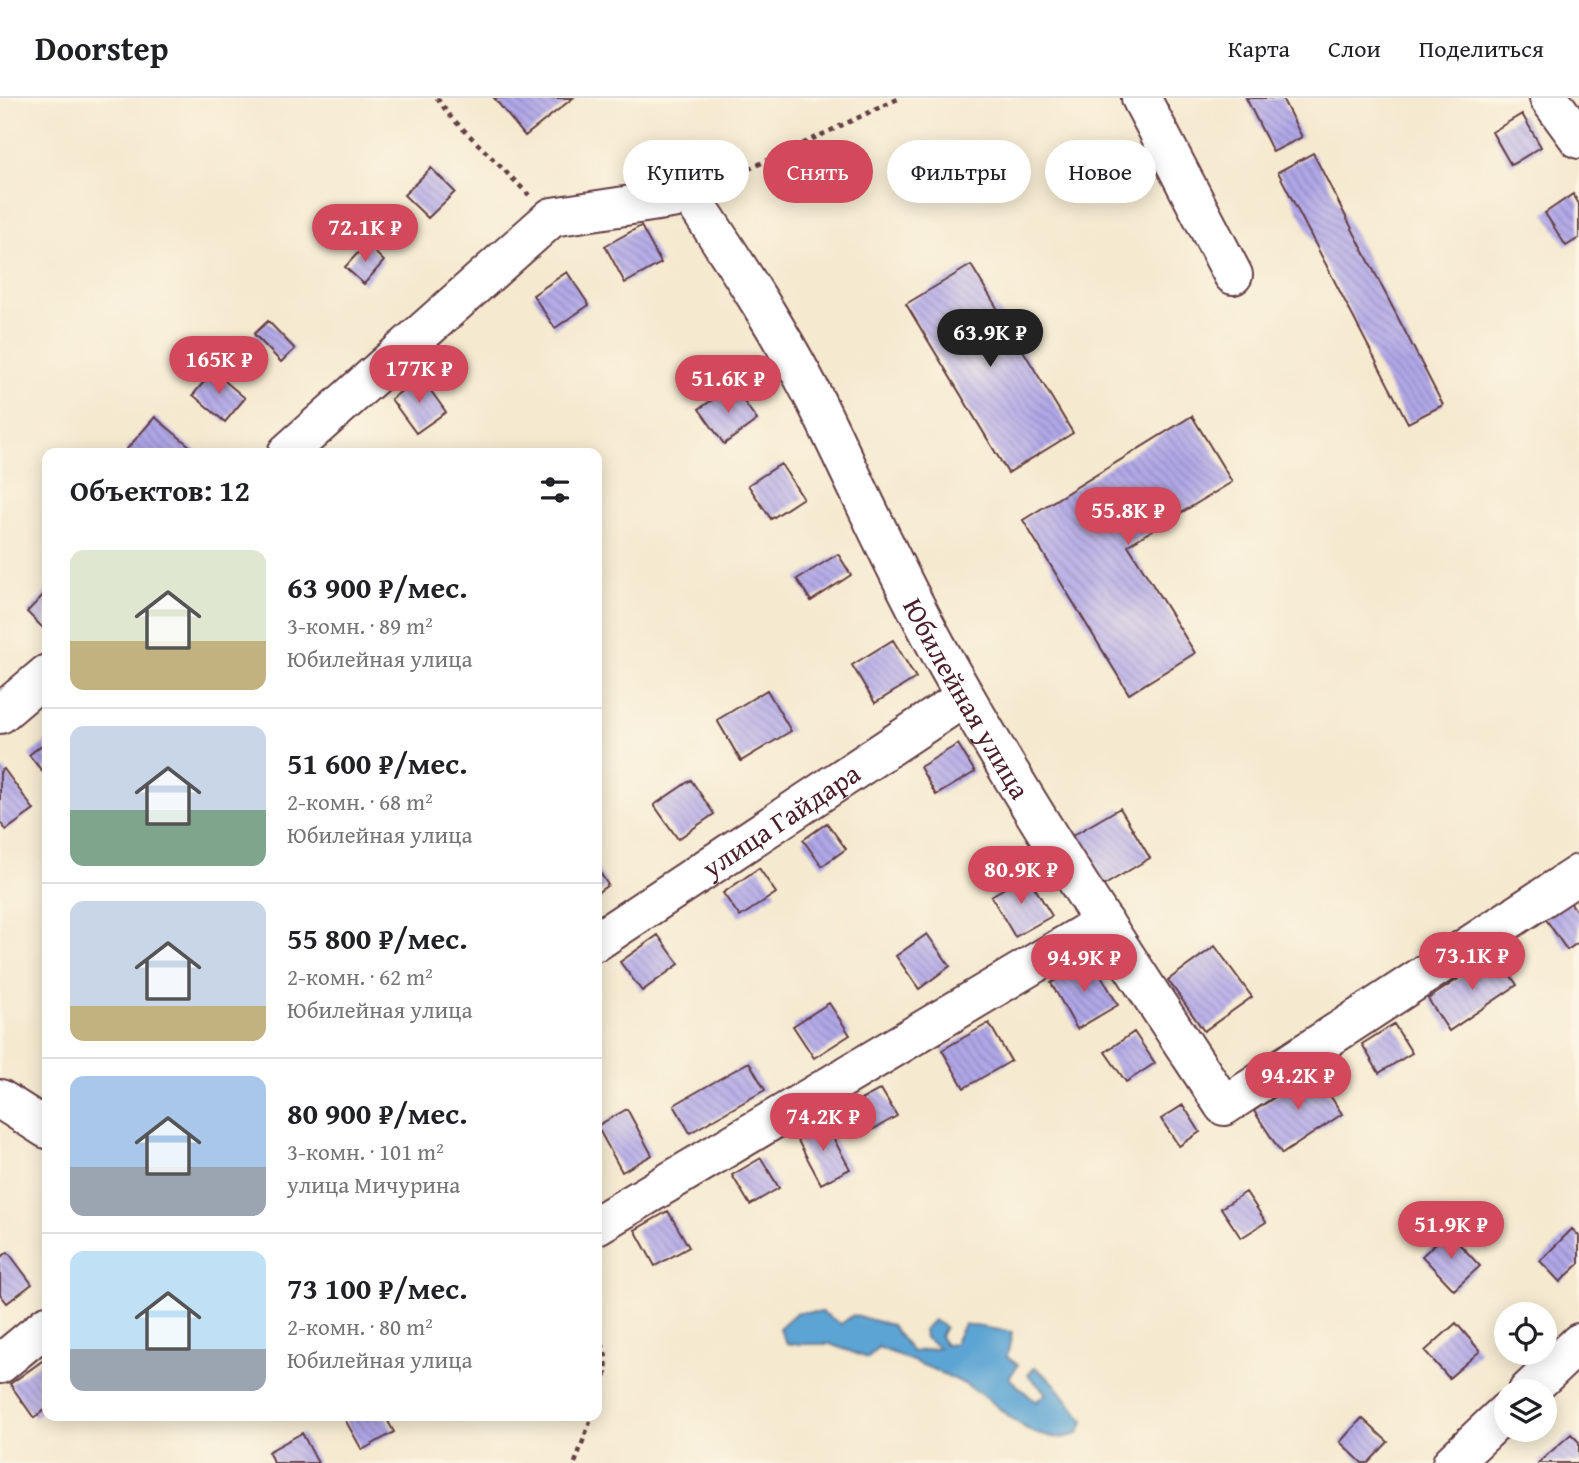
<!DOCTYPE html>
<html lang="ru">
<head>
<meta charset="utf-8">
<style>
	:root { --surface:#fff; --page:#f6f6f6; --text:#202124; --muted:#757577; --line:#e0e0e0; --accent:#d1495b }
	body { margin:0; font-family:"Gentium Book Plus",serif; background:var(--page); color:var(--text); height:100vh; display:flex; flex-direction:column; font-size:26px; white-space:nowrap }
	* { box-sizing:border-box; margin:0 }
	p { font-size:23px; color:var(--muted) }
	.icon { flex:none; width:38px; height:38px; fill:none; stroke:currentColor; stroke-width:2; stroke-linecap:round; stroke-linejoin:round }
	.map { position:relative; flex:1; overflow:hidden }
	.details { position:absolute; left:42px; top:350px; width:560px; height:973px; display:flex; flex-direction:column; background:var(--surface); border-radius:14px; box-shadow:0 4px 18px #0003 }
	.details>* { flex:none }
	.guide { position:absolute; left:623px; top:42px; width:665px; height:63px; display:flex; gap:14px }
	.fabs { position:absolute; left:1494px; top:1204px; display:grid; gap:14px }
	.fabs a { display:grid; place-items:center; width:63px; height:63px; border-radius:50%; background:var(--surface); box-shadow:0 4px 18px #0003; font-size:35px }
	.price { position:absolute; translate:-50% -60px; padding:0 16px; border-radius:24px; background:var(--accent); color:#fff; font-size:23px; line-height:46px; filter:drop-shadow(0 2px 4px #0008) }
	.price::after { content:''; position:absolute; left:50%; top:42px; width:21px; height:16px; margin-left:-10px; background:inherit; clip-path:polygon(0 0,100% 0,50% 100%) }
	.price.on { background:#222; color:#fff }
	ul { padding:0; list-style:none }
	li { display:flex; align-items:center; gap:21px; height:175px; padding:0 28px }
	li+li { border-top:2px solid var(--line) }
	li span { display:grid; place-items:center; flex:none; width:196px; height:140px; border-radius:14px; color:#555 }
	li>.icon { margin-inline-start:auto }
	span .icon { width:84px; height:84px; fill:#fffc; stroke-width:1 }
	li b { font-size:30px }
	h2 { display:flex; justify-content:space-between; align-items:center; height:84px; padding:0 28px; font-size:30px }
	.pill { padding:0 24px; border-radius:32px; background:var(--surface); box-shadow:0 4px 18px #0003; font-size:24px; line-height:63px }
	.pill.on { background:var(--accent); color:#fff }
	header { display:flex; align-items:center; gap:42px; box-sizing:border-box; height:98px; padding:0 35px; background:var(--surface); border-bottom:2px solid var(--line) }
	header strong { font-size:33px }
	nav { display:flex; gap:38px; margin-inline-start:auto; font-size:24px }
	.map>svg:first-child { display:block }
	.water { fill:#5ca4d3; stroke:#53627f; stroke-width:2 }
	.building { fill:url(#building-back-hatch) }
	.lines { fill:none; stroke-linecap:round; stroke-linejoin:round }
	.minor-casing { stroke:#643d44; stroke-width:42 }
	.path { stroke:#643d44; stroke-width:4.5; stroke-dasharray:5 5; stroke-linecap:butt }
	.minor { stroke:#fff; stroke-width:38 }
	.labels { text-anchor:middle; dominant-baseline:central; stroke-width:5; stroke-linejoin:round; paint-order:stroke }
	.street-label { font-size:28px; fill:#4a1f2b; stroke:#fcf5e5 }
</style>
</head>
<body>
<header>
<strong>Doorstep</strong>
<nav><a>Карта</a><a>Слои</a><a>Поделиться</a></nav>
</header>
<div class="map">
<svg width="1579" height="1365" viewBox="0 0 1579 1365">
	<defs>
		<pattern id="building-back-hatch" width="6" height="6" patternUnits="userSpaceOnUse" patternTransform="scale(1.75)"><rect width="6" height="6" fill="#b0a7e8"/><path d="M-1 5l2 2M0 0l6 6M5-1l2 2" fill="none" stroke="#9187bc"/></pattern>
	</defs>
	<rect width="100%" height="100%" fill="#fcf5e5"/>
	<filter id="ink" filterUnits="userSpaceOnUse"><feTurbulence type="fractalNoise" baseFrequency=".0143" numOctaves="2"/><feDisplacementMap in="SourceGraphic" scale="14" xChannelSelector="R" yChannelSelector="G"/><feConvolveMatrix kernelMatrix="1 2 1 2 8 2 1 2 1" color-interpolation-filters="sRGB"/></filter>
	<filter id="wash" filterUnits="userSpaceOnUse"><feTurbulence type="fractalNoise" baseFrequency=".00686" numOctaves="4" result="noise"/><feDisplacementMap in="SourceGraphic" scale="28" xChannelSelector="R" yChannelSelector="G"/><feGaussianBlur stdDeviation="1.57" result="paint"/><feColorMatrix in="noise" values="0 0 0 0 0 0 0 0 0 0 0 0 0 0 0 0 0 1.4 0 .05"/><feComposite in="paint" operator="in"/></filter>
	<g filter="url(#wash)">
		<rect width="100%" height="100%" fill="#f5e9cf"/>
		<path class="water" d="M797,1214H822L841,1226L853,1217L891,1227L912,1254L939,1250L925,1240L924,1231L933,1222L945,1229L940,1238L945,1247L954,1246L964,1226L1012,1234L1007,1259L1018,1267L1009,1280L1036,1304L1046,1295L1028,1277L1035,1269L1054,1285L1084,1323L1078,1336C1033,1351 1011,1316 978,1294C948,1275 910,1263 878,1249L868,1260L830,1246H787L779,1230Z"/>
		<g id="blocks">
			<path class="building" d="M494,0H573L525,38Z
				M1246,0H1282L1302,39L1273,54Z
				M1522,16L1541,49L1511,67L1492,34Z
				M1313,55L1443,307L1408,325L1278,74Z
				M431,70L455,94L428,120L404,97Z
				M1573,96L1579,106V140L1566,148L1545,115Z
				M641,128L661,165L625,185L605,148Z
				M366,146L384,163L364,186L345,169Z
				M971,167L1073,335L1008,375L906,206Z
				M567,174L589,207L555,230L533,197Z
				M268,223L295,251L281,264L254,236Z
				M213,273L245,300L225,324L193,297Z
				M421,279L446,314L416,335L391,301Z
				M733,288L757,322L724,346L699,311Z
				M1192,318L1232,384L1128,447L1195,555L1129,596L1023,422Z
				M155,319L198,355H130L126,352Z
				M781,366L803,400L771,421L748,387Z
				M838,456L851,477L811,503L797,481Z
				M47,493V525L43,530L27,514Z
				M893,542L916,580L875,605L852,567Z
				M767,592L791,633L741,663L717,622Z
				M47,643V669L42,673L29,657Z
				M958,646L975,674L936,697L920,669Z
				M4,671L34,712L6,732L0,724V674Z
				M691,682L714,716L678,741L654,707Z
				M1120,710L1150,760L1103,788L1072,738Z
				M827,725L846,751L822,768L803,742Z
				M597,770L608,787L597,795Z
				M759,770L776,795L740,819L723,795Z
				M1027,777L1052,818L1015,839L991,798Z
				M1568,801L1579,817V844L1567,852L1543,817Z
				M927,836L950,868L919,891L896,858Z
				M658,837L679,866L642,893L620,864Z
				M1215,848L1252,899L1204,933L1168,882Z
				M1496,856L1517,887L1449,933L1428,901Z
				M1092,862L1118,907L1077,931L1051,885Z
				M829,905L850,937L814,960L793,928Z
				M989,925L1011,963L964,990L942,952Z
				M1394,926L1412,955L1379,975L1362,946Z
				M1134,934L1155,965L1126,984L1105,954Z
				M749,964L765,992L690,1035L674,1007Z
				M1314,973L1342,1016L1282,1056L1254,1013Z
				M881,991L897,1018L872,1032L857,1004Z
				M1183,1007L1200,1034L1179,1048L1161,1021Z
				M627,1011L652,1057L622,1074L597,1028Z
				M825,1025L850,1071L821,1086L796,1039Z
				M761,1060L779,1090L750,1107L732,1077Z
				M1246,1094L1266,1124L1241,1140L1221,1110Z
				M668,1113L689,1149L655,1168L635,1132Z
				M1572,1131L1579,1138V1166L1560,1184L1540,1163Z
				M1448,1134L1480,1168L1454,1192L1422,1158Z
				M8,1154L32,1186L7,1205L0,1196V1160Z
				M1456,1225L1480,1253L1449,1280L1425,1253Z
				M45,1261L47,1310L34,1320L10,1286Z
				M343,1318H385L394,1334L362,1352Z
				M1362,1320L1388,1344L1368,1365H1362L1340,1344Z
				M302,1335L318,1365H274L268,1354Z
				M1571,1336L1579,1344V1365H1538Z"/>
		</g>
	</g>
	<g filter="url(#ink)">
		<use href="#blocks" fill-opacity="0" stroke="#643d44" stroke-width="2"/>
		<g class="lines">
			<g class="minor-casing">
				<g id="minor">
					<path d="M1141,0L1233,177"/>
					<path d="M1549,0L1579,41"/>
					<path id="s1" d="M287,355L552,119L691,98C738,169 785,240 822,316C868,411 912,509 966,600C1046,740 1136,874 1224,1008L1579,776"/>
					<path d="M0,616L47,576"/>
					<path id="s2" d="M597,843L965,599"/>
					<path d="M0,1001L47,1031"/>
					<path d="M597,1127L1104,824"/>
					<path d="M0,1266L47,1227"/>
					<path d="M1528,1293L1579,1245"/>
					<path d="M1452,1365L1507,1313"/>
				</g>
			</g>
			<path class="path" d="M437,0L450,18L529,97
				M721,84L900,0
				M597,1236C612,1260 607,1281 597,1306
				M575,1365L592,1318"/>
			<use href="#minor" class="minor"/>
		</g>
	</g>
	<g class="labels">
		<g class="street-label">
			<text stroke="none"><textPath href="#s1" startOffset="1069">Юбилейная улица</textPath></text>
			<text stroke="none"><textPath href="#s2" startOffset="220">улица Гайдара</textPath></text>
		</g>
	</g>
</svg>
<div class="fabs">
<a><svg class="icon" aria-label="locate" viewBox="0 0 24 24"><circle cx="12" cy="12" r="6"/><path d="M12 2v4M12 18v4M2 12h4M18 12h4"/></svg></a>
<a><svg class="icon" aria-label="layers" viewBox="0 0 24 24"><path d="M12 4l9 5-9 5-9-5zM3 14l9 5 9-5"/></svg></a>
</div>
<b class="price" style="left:365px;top:166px">72.1K ₽</b>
<b class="price on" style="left:990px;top:271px">63.9K ₽</b>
<b class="price" style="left:219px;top:298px">165K ₽</b>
<b class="price" style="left:419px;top:307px">177K ₽</b>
<b class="price" style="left:728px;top:317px">51.6K ₽</b>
<b class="price" style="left:1128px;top:449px">55.8K ₽</b>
<b class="price" style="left:1021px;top:808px">80.9K ₽</b>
<b class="price" style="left:1472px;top:894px">73.1K ₽</b>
<b class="price" style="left:1084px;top:896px">94.9K ₽</b>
<b class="price" style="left:1298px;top:1014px">94.2K ₽</b>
<b class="price" style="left:823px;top:1055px">74.2K ₽</b>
<b class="price" style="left:1451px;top:1163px">51.9K ₽</b>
<div class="guide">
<a class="pill">Купить</a>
<a class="pill on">Снять</a>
<a class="pill">Фильтры</a>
<a class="pill">Новое</a>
</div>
<section class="details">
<h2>Объектов: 12<svg class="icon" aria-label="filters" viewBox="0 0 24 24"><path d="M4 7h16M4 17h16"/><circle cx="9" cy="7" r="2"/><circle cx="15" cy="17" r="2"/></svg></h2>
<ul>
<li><span style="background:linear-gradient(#dfe7d0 65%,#c2b280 0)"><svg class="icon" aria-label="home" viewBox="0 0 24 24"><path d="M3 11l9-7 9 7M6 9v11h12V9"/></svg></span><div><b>63 900 ₽/мес.</b><p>3-комн. · 89 m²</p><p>Юбилейная улица</p></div></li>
<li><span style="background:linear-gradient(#c9d6e8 60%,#7fa58c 0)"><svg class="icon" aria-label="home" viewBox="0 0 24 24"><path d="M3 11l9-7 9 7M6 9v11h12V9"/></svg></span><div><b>51 600 ₽/мес.</b><p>2-комн. · 68 m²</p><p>Юбилейная улица</p></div></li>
<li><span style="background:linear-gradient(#c9d6e8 75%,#c2b280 0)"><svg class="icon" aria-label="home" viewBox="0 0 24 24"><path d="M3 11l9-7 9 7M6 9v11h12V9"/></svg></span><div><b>55 800 ₽/мес.</b><p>2-комн. · 62 m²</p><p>Юбилейная улица</p></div></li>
<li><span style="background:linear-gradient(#a9c7e8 65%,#9aa5b1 0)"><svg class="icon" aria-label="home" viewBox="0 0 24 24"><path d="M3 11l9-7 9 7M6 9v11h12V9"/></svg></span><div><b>80 900 ₽/мес.</b><p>3-комн. · 101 m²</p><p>улица Мичурина</p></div></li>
<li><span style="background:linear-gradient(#bfe0f5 70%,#9aa5b1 0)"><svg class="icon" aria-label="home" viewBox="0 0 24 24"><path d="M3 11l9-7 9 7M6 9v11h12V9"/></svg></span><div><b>73 100 ₽/мес.</b><p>2-комн. · 80 m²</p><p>Юбилейная улица</p></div></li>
</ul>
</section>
</div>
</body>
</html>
